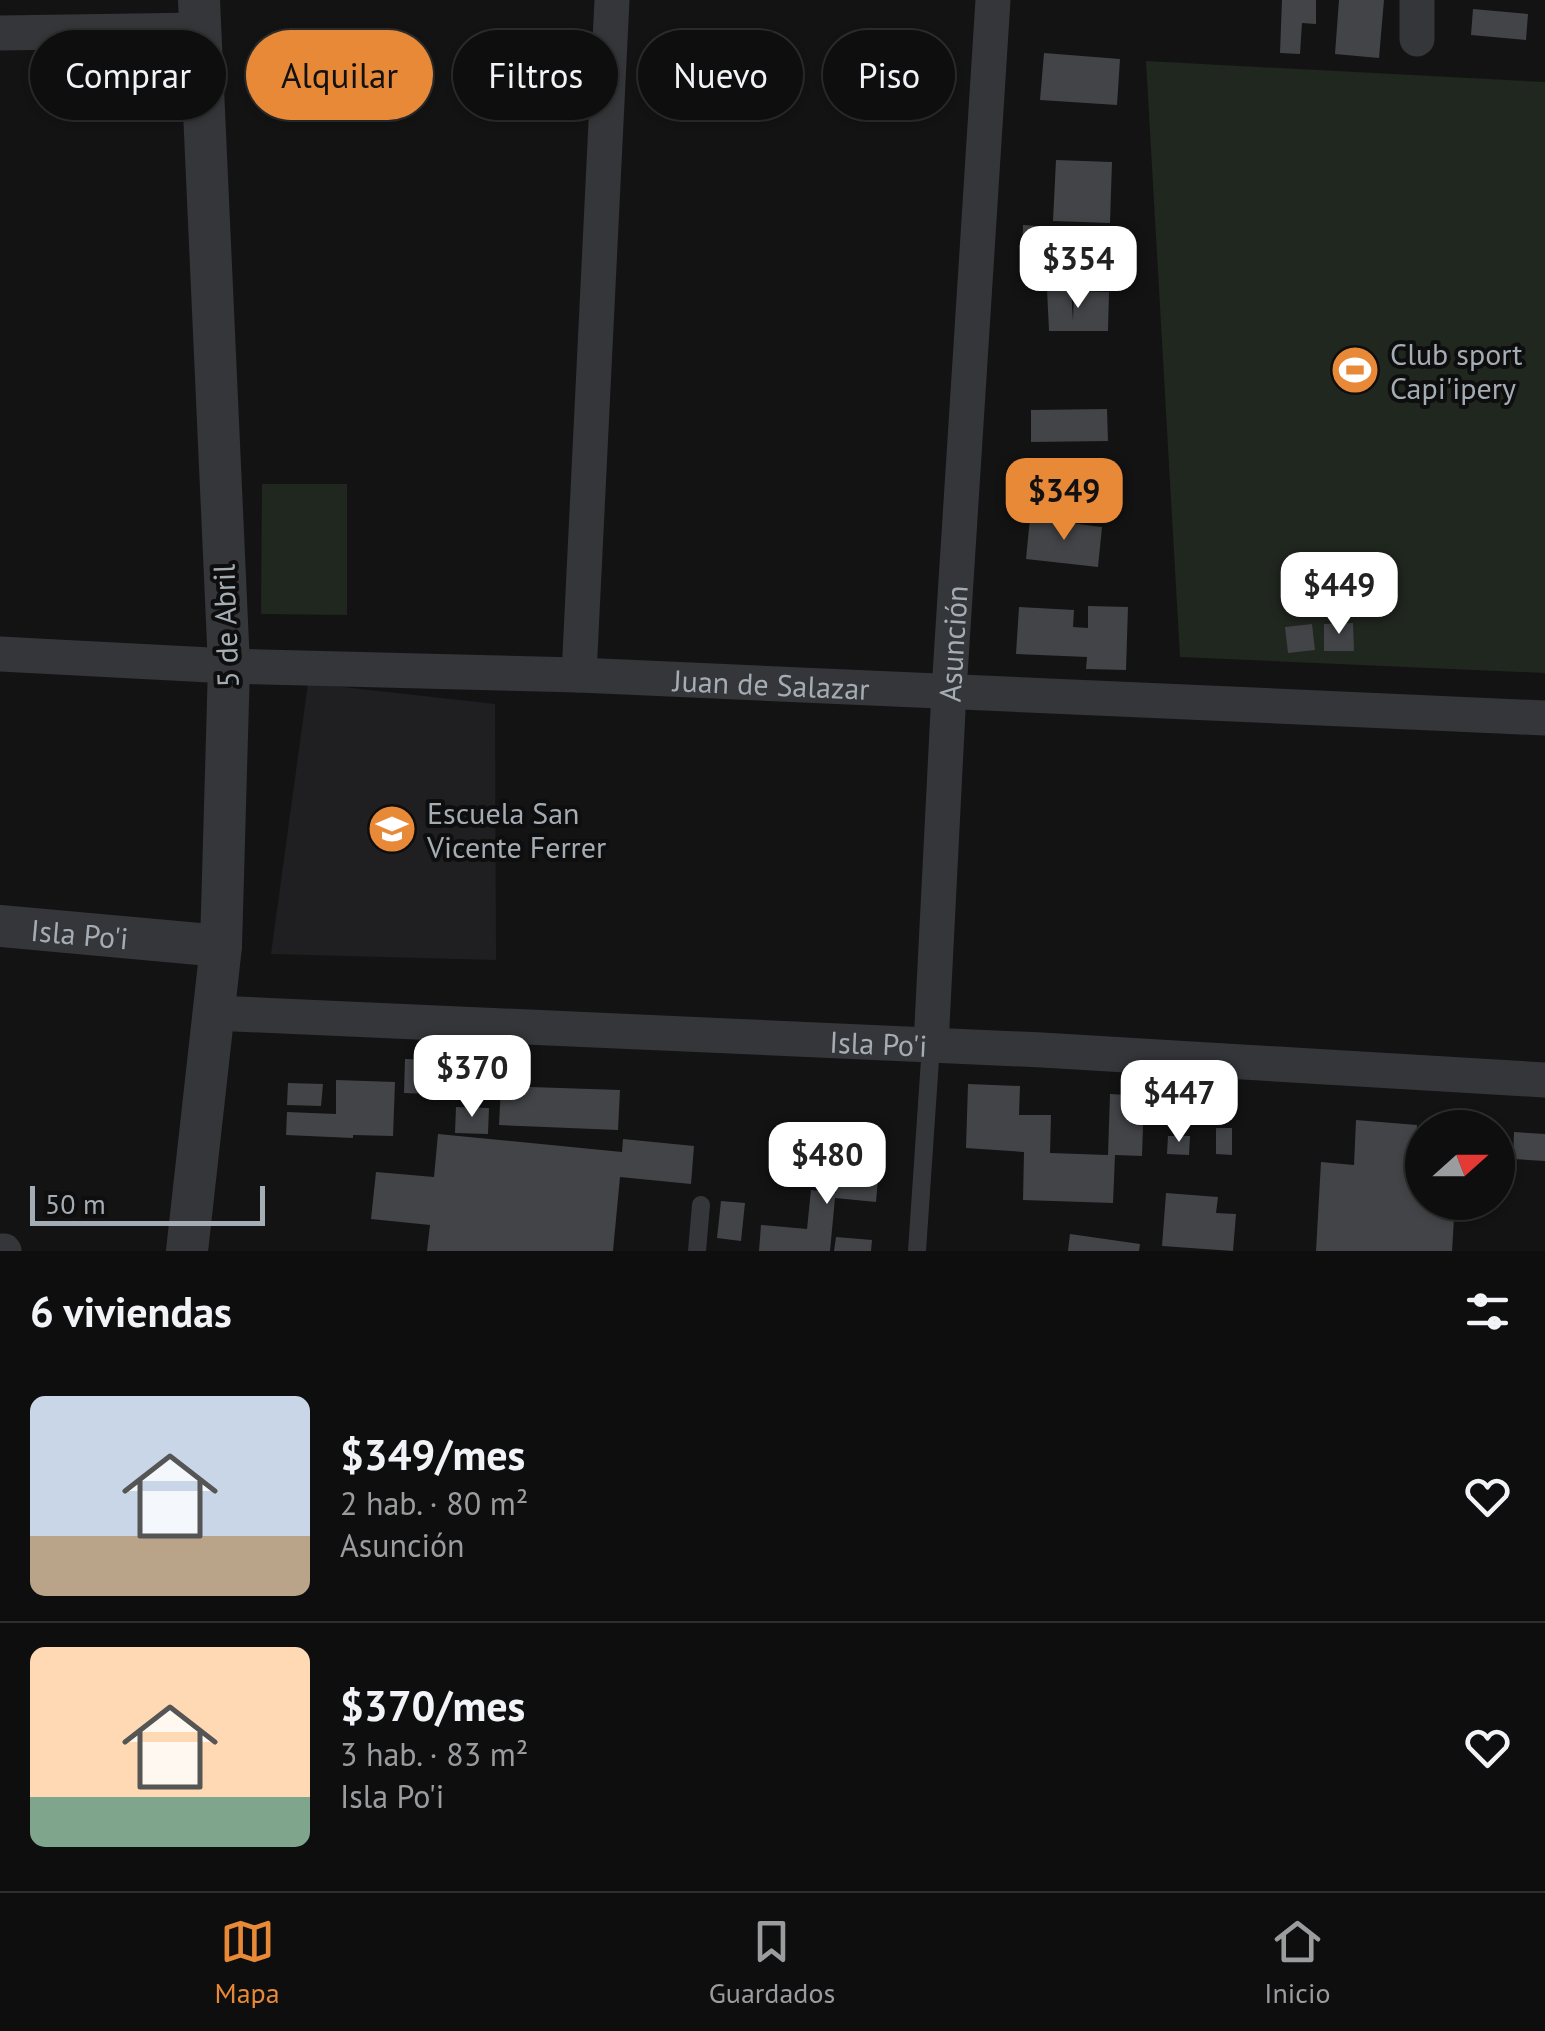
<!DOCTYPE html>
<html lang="es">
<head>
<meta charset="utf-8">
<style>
	:root { --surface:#0e0e0f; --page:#171718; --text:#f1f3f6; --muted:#9b9c9e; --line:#2e2e2f; --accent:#e88937 }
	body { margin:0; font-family:"PT Sans",sans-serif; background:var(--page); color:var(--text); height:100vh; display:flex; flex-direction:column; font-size:38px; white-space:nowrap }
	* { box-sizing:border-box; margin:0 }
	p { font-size:32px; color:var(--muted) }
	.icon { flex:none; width:55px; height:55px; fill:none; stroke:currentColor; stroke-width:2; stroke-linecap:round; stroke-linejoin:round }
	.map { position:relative; height:1251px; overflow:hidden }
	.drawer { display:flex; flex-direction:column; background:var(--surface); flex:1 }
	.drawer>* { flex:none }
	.top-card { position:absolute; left:30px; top:30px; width:1000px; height:90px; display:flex; gap:20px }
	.needle { width:65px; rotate:69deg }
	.buttons { position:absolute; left:1405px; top:1110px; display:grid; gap:20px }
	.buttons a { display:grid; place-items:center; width:110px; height:110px; border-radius:50%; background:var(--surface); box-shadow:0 2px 8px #0004,0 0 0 2px var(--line); font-size:50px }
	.scale { position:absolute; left:30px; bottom:25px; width:235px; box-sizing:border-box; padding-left:10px; border:5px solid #a5adb4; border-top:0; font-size:28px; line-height:35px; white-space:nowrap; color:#a5adb4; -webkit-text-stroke:8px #0e0e0f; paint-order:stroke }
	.price { position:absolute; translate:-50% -85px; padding:0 22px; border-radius:20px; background:#fff; color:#222; font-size:32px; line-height:65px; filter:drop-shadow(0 2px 5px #0008) }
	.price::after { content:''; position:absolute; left:50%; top:60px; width:30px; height:22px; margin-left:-15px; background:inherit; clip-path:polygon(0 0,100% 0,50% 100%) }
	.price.selected { background:var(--accent); color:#111 }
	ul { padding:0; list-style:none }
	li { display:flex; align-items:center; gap:30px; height:250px; padding:0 30px }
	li+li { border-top:2px solid var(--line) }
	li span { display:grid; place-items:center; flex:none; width:280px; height:200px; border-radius:15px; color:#555 }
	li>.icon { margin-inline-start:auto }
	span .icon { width:120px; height:120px; fill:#fffc; stroke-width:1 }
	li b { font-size:42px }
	h2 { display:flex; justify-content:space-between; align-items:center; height:120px; padding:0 30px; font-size:42px }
	.tag { padding:0 35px; border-radius:45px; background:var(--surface); box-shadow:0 2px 8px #0004,0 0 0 2px var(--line); font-size:35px; line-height:90px }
	.tag.selected { background:var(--accent); color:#111 }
	.tab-bar { display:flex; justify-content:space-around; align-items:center; height:140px; border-top:2px solid var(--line); background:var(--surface); font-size:28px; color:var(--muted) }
	.tab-bar a { display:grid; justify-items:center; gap:5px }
	.tab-bar .selected { color:var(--accent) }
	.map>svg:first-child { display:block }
	.built { fill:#1f1f21 }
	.green { fill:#20271f }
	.building { fill:#424447 }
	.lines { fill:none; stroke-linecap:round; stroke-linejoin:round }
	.service { stroke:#343639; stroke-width:18 }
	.minor { stroke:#343639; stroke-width:35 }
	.tertiary { stroke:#343639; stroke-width:42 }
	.labels { text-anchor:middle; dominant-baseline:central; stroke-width:8; stroke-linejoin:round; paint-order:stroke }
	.poi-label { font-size:30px; fill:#a5adb4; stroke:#0e0e0f; text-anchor:start }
	.street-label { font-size:30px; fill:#a5adb4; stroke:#0e0e0f }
</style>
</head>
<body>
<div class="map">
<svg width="1545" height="1251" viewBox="0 0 1545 1251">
	<rect width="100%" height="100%" fill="#131314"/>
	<path class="built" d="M308,683L495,704L496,960L271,954Z"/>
	<path class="green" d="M1146,61L1545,82V673L1180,657Z
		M262,484H347V615L261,614Z"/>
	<path class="building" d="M1282,0H1316V24L1302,23L1300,54L1280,53Z
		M1339,0H1384L1379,58L1335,54Z
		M1473,9L1528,14L1526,40L1471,35Z
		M1044,53L1120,59L1117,105L1040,100Z
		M1056,160L1112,162L1110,223L1053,221Z
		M1023,225L1053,227L1052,264L1022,263Z
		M1071,288L1073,321L1074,291L1109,292L1108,331H1049L1047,289Z
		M1107,409L1108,441L1031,442V410Z
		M1030,518L1102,527L1098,567L1026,559Z
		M1088,606L1128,607L1126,670L1086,669L1087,657L1016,654L1019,607L1074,610L1073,627L1088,628Z
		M1353,623L1354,651H1324V624Z
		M1312,624L1315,650L1288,653L1285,627Z
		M405,1059L431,1060L429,1094L404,1093Z
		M453,1062H471L470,1097L452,1096Z
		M336,1080L395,1082L393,1136L353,1135V1138L286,1135L287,1112L336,1114Z
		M288,1083L323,1084L321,1106L287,1105Z
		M968,1084L1020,1086L1019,1115H1051L1050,1153L1108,1155L1110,1094L1144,1096L1142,1156L1115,1155L1113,1203L1023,1200L1024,1152L966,1148Z
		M501,1086L620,1090L618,1130L499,1125Z
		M456,1107L489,1108L488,1134L455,1133Z
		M1356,1120L1417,1125L1414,1169L1422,1170V1202H1455L1452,1251H1316L1321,1162L1354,1165Z
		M1216,1128H1232V1155L1216,1154Z
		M1514,1132L1545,1134V1161L1513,1159Z
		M438,1134L622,1152L623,1139L694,1146L691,1184L620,1177L613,1251H427L430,1225L371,1219L376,1172L434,1177Z
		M1168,1136H1190L1189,1155L1167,1154Z
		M839,1152L880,1155L876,1202L835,1198L830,1251H759L761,1225L807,1229L811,1190L836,1193Z
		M1166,1193L1218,1197L1216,1213L1236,1214L1233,1251L1162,1246Z
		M721,1201L745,1203L741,1241L717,1238Z
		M1070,1234L1140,1244L1139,1251H1068Z
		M836,1237L872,1240L871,1251H834Z"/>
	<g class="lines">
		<path class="service" d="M697,1251L701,1205
			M917,1251L931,1045"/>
		<g class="minor">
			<path d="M1417,0V39"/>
			<path d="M0,33L200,30"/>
			<path id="s1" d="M0,654L229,666L579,675L1545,718"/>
			<path d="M579,675L612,0"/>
			<path id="s2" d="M214,1013L1042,1050L1545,1080"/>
			<path id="s3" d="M931,1045L949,691L993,0"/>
			<path d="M0,1251H4"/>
		</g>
		<g class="tertiary">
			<path id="s4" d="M0,926L221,946"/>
			<path d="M187,1251L221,946L229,666L199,0"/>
		</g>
	</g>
	<defs>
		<g id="stadium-disc" transform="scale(2.5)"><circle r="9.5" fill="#e88937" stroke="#0e0e0f"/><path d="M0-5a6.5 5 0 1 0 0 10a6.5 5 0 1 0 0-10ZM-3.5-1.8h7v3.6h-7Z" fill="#fff"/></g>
		<g id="school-disc" transform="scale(2.5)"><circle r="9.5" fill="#e88937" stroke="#0e0e0f"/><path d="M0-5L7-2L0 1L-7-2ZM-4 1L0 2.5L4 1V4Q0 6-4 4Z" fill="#fff"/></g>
	</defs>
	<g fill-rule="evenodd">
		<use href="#stadium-disc" x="1355" y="370"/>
		<use href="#school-disc" x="392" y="829"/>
	</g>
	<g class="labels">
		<g class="poi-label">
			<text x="1390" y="353">Club sport<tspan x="1390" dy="34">Capi'ipery</tspan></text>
			<text x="427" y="812">Escuela San<tspan x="427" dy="34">Vicente Ferrer</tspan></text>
		</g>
		<g class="street-label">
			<text transform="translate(225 626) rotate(-92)">5 de Abril</text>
			<text stroke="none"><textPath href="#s3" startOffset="402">Asunción</textPath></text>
			<text stroke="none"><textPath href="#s1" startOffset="772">Juan de Salazar</textPath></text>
			<text stroke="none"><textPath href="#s4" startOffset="80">Isla Po'i</textPath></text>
			<text stroke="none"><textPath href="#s2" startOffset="665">Isla Po'i</textPath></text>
		</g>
	</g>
</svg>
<div class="buttons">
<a><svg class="needle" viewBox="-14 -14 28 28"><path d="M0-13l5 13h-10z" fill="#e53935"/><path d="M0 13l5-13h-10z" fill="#9b9c9e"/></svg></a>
</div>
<div class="scale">50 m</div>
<b class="price" style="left:1078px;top:311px">$354</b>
<b class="price selected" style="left:1064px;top:543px">$349</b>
<b class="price" style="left:1339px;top:637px">$449</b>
<b class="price" style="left:472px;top:1120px">$370</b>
<b class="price" style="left:1179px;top:1145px">$447</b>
<b class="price" style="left:827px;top:1207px">$480</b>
<div class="top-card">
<a class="tag">Comprar</a>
<a class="tag selected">Alquilar</a>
<a class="tag">Filtros</a>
<a class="tag">Nuevo</a>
<a class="tag">Piso</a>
</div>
</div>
<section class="drawer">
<h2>6 viviendas<svg class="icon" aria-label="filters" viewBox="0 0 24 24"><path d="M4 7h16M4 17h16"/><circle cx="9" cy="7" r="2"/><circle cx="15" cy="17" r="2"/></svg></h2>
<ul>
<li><span style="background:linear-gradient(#c9d6e8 70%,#b9a48a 0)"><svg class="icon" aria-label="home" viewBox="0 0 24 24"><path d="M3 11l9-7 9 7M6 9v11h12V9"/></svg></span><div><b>$349/mes</b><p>2 hab. · 80 m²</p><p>Asunción</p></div><svg class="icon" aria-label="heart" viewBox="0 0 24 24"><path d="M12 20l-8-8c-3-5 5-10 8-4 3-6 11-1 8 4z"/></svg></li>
<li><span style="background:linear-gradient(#ffd9b3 75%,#7fa58c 0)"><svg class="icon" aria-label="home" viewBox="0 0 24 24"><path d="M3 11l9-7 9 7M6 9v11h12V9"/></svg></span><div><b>$370/mes</b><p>3 hab. · 83 m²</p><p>Isla Po'i</p></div><svg class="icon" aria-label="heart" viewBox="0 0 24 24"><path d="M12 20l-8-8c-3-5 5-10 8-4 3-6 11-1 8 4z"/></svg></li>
</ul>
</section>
<nav class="tab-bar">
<a class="selected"><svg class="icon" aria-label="map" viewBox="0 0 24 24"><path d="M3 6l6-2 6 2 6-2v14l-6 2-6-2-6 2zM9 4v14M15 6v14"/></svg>Mapa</a>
<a><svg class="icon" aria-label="saved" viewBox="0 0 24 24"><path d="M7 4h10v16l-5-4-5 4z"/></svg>Guardados</a>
<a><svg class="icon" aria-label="home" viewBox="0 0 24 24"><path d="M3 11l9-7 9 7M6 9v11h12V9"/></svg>Inicio</a>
</nav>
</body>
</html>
